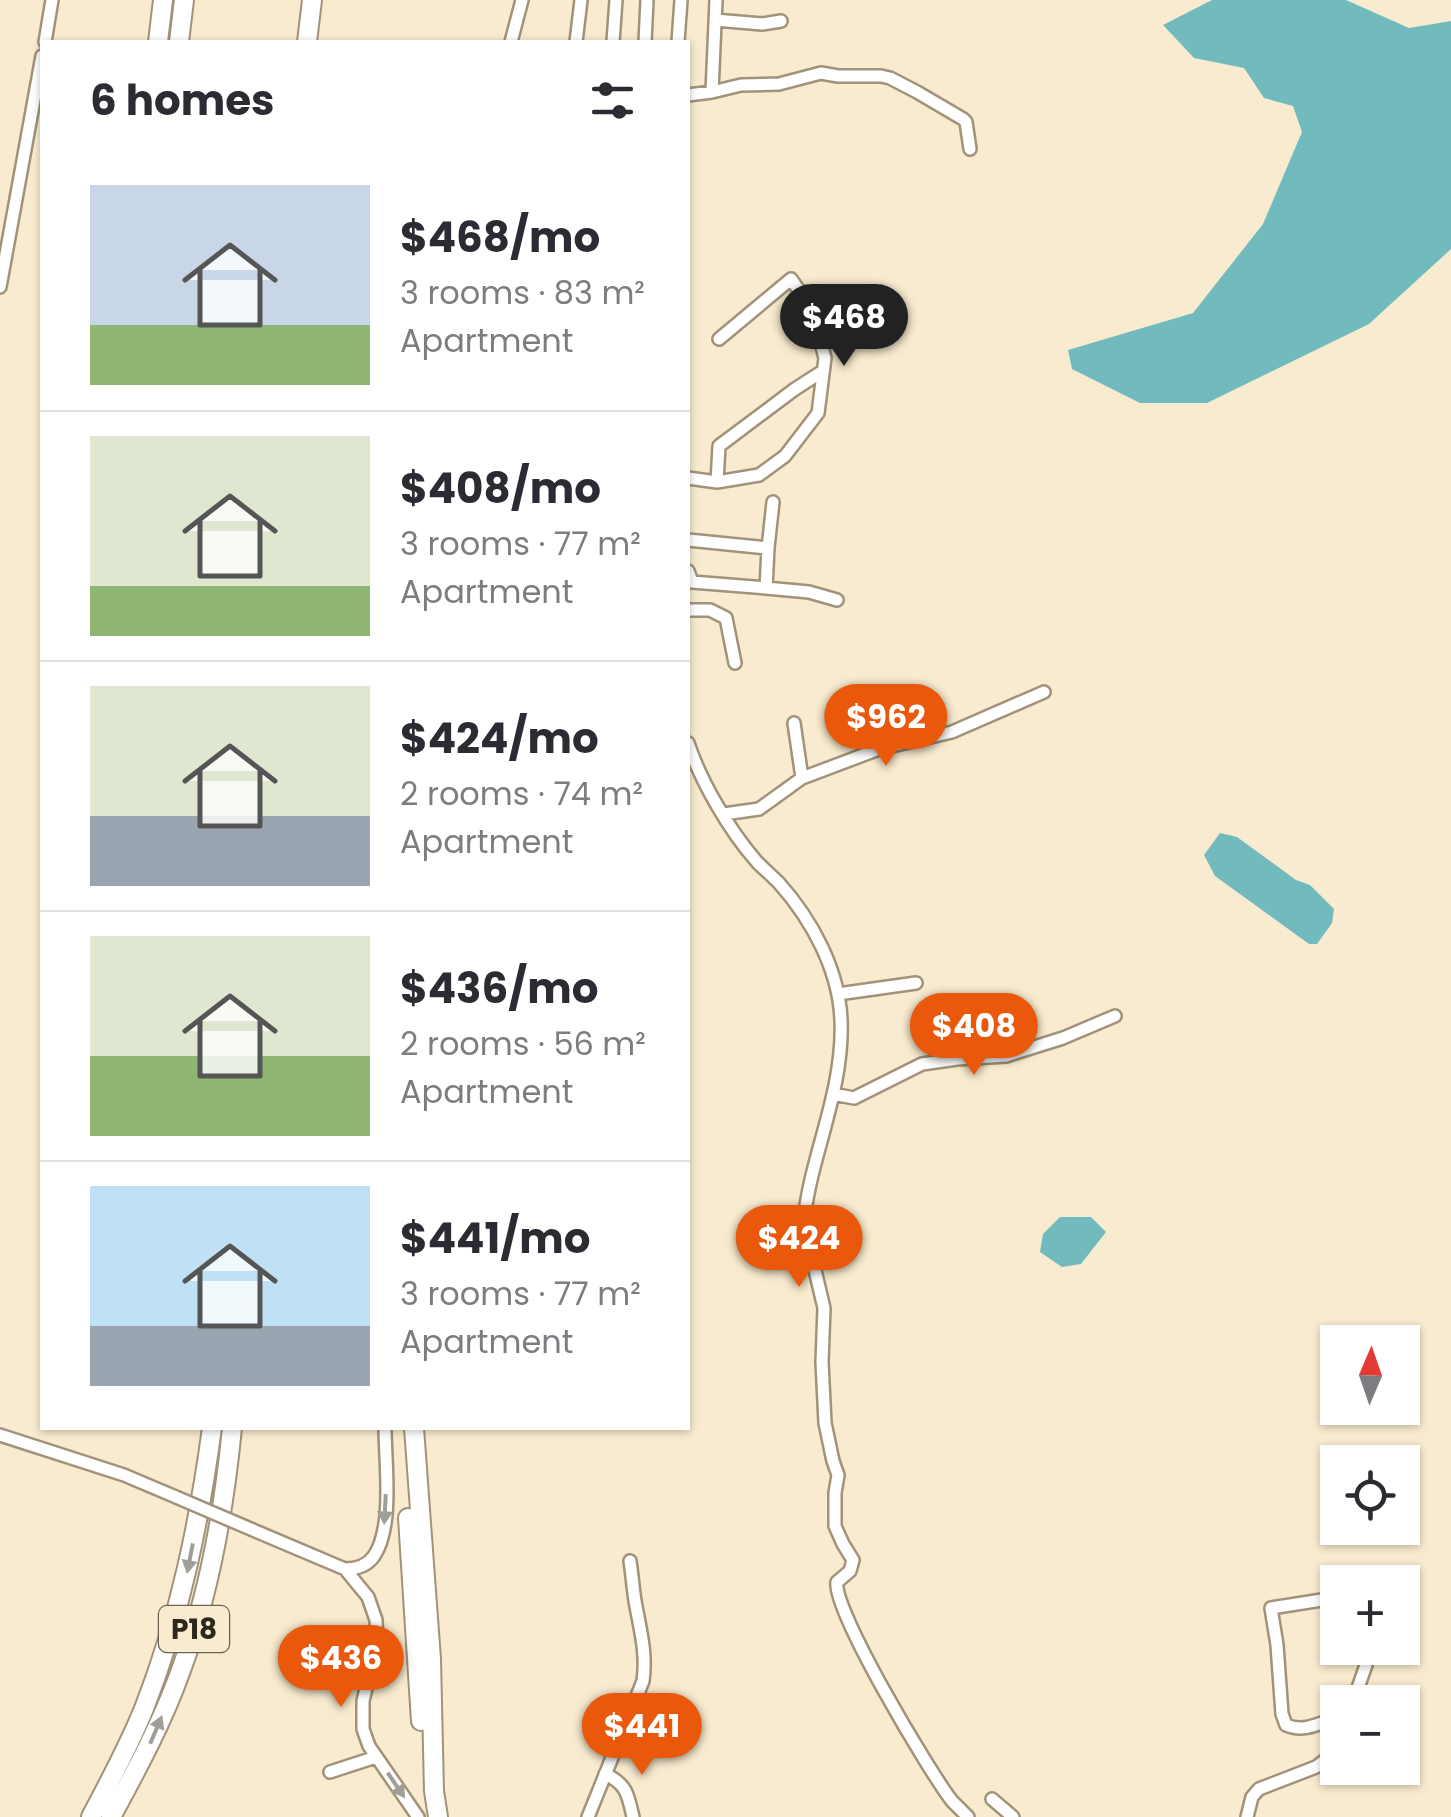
<!DOCTYPE html>
<html lang="en">
<head>
<meta charset="utf-8">
<style>
	:root { --surface:#fff; --page:#f7f7f7; --text:#2b2b33; --muted:#7c7c81; --line:#e1e1e2; --accent:#ea580c }
	body { margin:0; font-family:Poppins,sans-serif; background:var(--page); color:var(--text); height:100vh; display:flex; flex-direction:column; font-size:38px; white-space:nowrap }
	* { box-sizing:border-box; margin:0 }
	p { font-size:32px; color:var(--muted) }
	.icon { flex:none; width:55px; height:55px; fill:none; stroke:currentColor; stroke-width:2; stroke-linecap:round; stroke-linejoin:round }
	.map { position:relative; flex:1; overflow:hidden }
	.sheet { position:absolute; left:40px; top:40px; width:650px; height:1390px; display:flex; flex-direction:column; background:var(--surface); border-radius:0px; box-shadow:0 2px 8px #0004 }
	.sheet>* { flex:none }
	.needle { width:65px; rotate:2deg }
	.tools { position:absolute; left:1320px; top:1325px; display:grid; gap:20px }
	.tools a { display:grid; place-items:center; width:100px; height:100px; border-radius:0px; background:var(--surface); box-shadow:0 2px 8px #0004; font-size:50px }
	.price { position:absolute; translate:-50% -85px; padding:0 22px; border-radius:35px; background:var(--accent); color:#fff; font-size:32px; line-height:65px; filter:drop-shadow(0 2px 5px #0008) }
	.price::after { content:''; position:absolute; left:50%; top:60px; width:30px; height:22px; margin-left:-15px; background:inherit; clip-path:polygon(0 0,100% 0,50% 100%) }
	.price.selected { background:#222; color:#fff }
	ul { padding:0; list-style:none }
	li { display:flex; align-items:center; gap:30px; height:250px; padding:0 50px }
	li+li { border-top:2px solid var(--line) }
	li span { display:grid; place-items:center; flex:none; width:280px; height:200px; border-radius:0px; color:#555 }
	li>.icon { margin-inline-start:auto }
	span .icon { width:120px; height:120px; fill:#fffc; stroke-width:1 }
	li b { font-size:42px }
	h2 { display:flex; justify-content:space-between; align-items:center; height:120px; padding:0 50px; font-size:42px }
	.map>svg:first-child { display:block }
	.water { fill:#71bbbe }
	.lines { fill:none; stroke-linecap:round; stroke-linejoin:round }
	.minor-casing { stroke:#a1937a; stroke-width:16 }
	.highway-casing { stroke:#a1937a; stroke-width:22 }
	.minor { stroke:#fff; stroke-width:11 }
	.highway { stroke:#fff; stroke-width:18 }
	.minor-bridge-casing { stroke:#a1937a; stroke-width:16; stroke-linecap:butt }
	.minor-bridge { stroke:#fff; stroke-width:11 }
	.oneway { fill:#a09e99 }
	.labels { text-anchor:middle; dominant-baseline:central; stroke-width:10; stroke-linejoin:round; paint-order:stroke }
	.shield { fill:#f9ebcf; stroke:#6a6252; stroke-width:2.5 }
	.shield-label { font-size:28px; font-weight:bold; fill:#2d281d }
</style>
</head>
<body>
<div class="map">
<svg width="1451" height="1817" viewBox="0 0 1451 1817">
	<rect width="100%" height="100%" fill="#f9ebcf"/>
	<path class="water" d="M1212,0H1346L1409,28L1451,21V249L1369,324L1207,403H1140L1072,369L1068,350L1193,313L1263,224L1302,132L1293,106L1264,98L1244,68L1194,58L1163,25Z
		M1220,833L1237,837L1296,880L1310,885L1334,909L1332,923L1317,944H1309L1215,876L1204,855Z
		M1060,1217H1091L1106,1232L1081,1264L1062,1267L1040,1252L1043,1234Z"/>
	<g class="lines">
		<g class="minor-casing">
			<path id="minor" d="M715,20L762,24L781,21
				M45,42L52,0
				M511,42L522,0
				M576,42L581,0
				M613,42L616,0
				M645,42L647,0
				M678,42L681,0
				M712,92L716,0
				M688,95L712,92L741,85L779,84L821,73L838,76H881L890,78L917,92L963,119L966,122L970,149
				M0,287L42,56
				M688,478L717,482L759,475L785,456L818,413L825,358L812,309L791,279L719,339
				M717,482L719,446L795,389L823,371
				M688,540L768,548L766,588L692,582L688,571
				M768,548L773,502
				M766,588L809,592L837,600
				M688,610H710L726,618L735,663
				M794,723L802,778
				M688,743C701,782 729,830 757,862C764,869 772,876 779,883C812,920 839,970 841,1020C843,1067 829,1111 817,1156C811,1178 805,1201 804,1224L824,1308L822,1362L825,1423L833,1461L838,1475L835,1493V1526L843,1544L853,1560L850,1571L837,1582C832,1609 930,1773 952,1801C957,1806 963,1812 968,1817
				M724,814L759,809L802,778L879,749L952,732L1044,692
				M838,994L916,983
				M833,1094L854,1098L922,1064L957,1059L1006,1056L1063,1038L1115,1016
				M0,1435L124,1475L176,1497
				M253,1530L345,1569L368,1597L376,1620L377,1642L363,1701V1729L369,1746L418,1817
				M345,1569C357,1569 367,1566 374,1556C394,1527 385,1462 385,1428
				M1338,1600L1328,1599L1271,1608L1277,1645L1282,1714L1286,1725C1304,1733 1320,1723 1338,1717
				M1353,1702L1372,1648
				M330,1772L376,1757
				M605,1774C627,1784 628,1795 633,1817
				M992,1799L1013,1817
				M588,1817L643,1681C647,1653 640,1629 635,1601C633,1588 632,1574 630,1561
				M1247,1817L1252,1797L1259,1789L1316,1767L1338,1750"/>
		</g>
		<g class="highway-casing">
			<path id="highway" d="M158,42L163,0
				M179,42L184,0
				M307,42L312,0
				M414,1428L431,1659L434,1791L438,1817
				M408,1518L421,1721
				M91,1817C110,1781 130,1744 145,1706C180,1616 199,1523 212,1428
				M111,1817C137,1769 163,1721 181,1670C210,1592 224,1510 232,1428"/>
		</g>
		<use href="#minor" class="minor"/>
		<use href="#highway" class="highway"/>
		<g class="minor-bridge-casing">
			<path id="minor-bridge" d="M176,1497L253,1530"/>
		</g>
		<use href="#minor-bridge" class="minor-bridge"/>
	</g>
	<defs><path id="oneway-solid" d="M-6-.8H1V-3.2L6.5 0L1 3.2V.8H-6Z" transform="scale(2.5)"/></defs>
	<g class="oneway">
		<use href="#oneway-solid" transform="translate(385 1509) rotate(93)"/>
		<use href="#oneway-solid" transform="translate(190 1558) rotate(101)"/>
		<use href="#oneway-solid" transform="translate(156 1730) rotate(-67)"/>
		<use href="#oneway-solid" transform="translate(396 1785) rotate(56)"/>
	</g>
	<g class="labels">
		<rect class="shield" x="159" y="1606" width="70" height="46" rx="8"/>
		<g class="shield-label">
			<text x="194" y="1629">P18</text>
		</g>
	</g>
</svg>
<div class="tools">
<a><svg class="needle" viewBox="-14 -14 28 28"><path d="M0-13l5 13h-10z" fill="#e53935"/><path d="M0 13l5-13h-10z" fill="#7c7c81"/></svg></a>
<a><svg class="icon" aria-label="locate" viewBox="0 0 24 24"><circle cx="12" cy="12" r="6"/><path d="M12 2v4M12 18v4M2 12h4M18 12h4"/></svg></a>
<a>+</a>
<a>−</a>
</div>
<b class="price selected" style="left:844px;top:369px">$468</b>
<b class="price" style="left:886px;top:769px">$962</b>
<b class="price" style="left:974px;top:1078px">$408</b>
<b class="price" style="left:799px;top:1290px">$424</b>
<b class="price" style="left:341px;top:1710px">$436</b>
<b class="price" style="left:642px;top:1778px">$441</b>
<section class="sheet">
<h2>6 homes<svg class="icon" aria-label="filters" viewBox="0 0 24 24"><path d="M4 7h16M4 17h16"/><circle cx="9" cy="7" r="2"/><circle cx="15" cy="17" r="2"/></svg></h2>
<ul>
<li><span style="background:linear-gradient(#c9d6e8 70%,#8fb573 0)"><svg class="icon" aria-label="home" viewBox="0 0 24 24"><path d="M3 11l9-7 9 7M6 9v11h12V9"/></svg></span><div><b>$468/mo</b><p>3 rooms · 83 m²</p><p>Apartment</p></div></li>
<li><span style="background:linear-gradient(#dfe7d0 75%,#8fb573 0)"><svg class="icon" aria-label="home" viewBox="0 0 24 24"><path d="M3 11l9-7 9 7M6 9v11h12V9"/></svg></span><div><b>$408/mo</b><p>3 rooms · 77 m²</p><p>Apartment</p></div></li>
<li><span style="background:linear-gradient(#dfe7d0 65%,#9aa5b1 0)"><svg class="icon" aria-label="home" viewBox="0 0 24 24"><path d="M3 11l9-7 9 7M6 9v11h12V9"/></svg></span><div><b>$424/mo</b><p>2 rooms · 74 m²</p><p>Apartment</p></div></li>
<li><span style="background:linear-gradient(#dfe7d0 60%,#8fb573 0)"><svg class="icon" aria-label="home" viewBox="0 0 24 24"><path d="M3 11l9-7 9 7M6 9v11h12V9"/></svg></span><div><b>$436/mo</b><p>2 rooms · 56 m²</p><p>Apartment</p></div></li>
<li><span style="background:linear-gradient(#bfe0f5 70%,#9aa5b1 0)"><svg class="icon" aria-label="home" viewBox="0 0 24 24"><path d="M3 11l9-7 9 7M6 9v11h12V9"/></svg></span><div><b>$441/mo</b><p>3 rooms · 77 m²</p><p>Apartment</p></div></li>
</ul>
</section>
</div>
</body>
</html>
